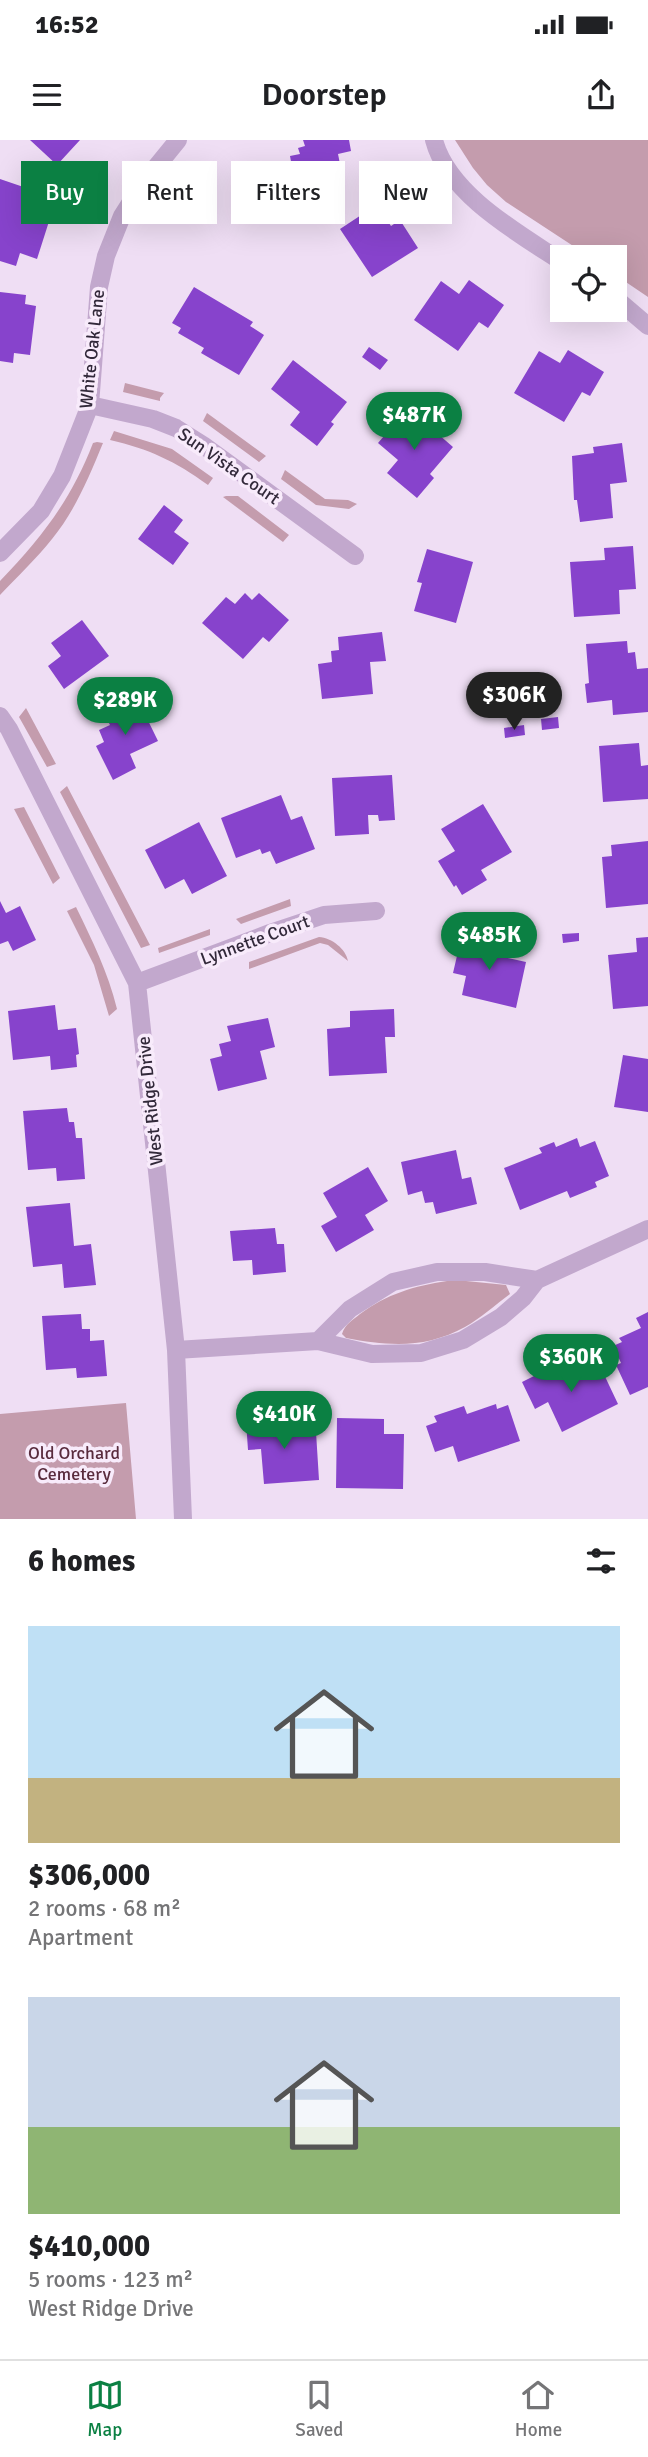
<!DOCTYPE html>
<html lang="en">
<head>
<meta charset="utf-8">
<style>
	:root { --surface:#fff; --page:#f2f2f2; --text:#202124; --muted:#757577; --line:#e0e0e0; --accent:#0b8043 }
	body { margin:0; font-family:Signika,sans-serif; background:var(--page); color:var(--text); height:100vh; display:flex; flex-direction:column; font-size:26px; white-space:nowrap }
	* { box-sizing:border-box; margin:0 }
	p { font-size:23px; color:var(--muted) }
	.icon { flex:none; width:38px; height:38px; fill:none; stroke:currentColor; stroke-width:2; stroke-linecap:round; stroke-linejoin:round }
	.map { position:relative; height:1379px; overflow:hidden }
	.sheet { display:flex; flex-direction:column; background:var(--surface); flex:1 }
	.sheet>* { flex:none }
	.hud { position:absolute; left:21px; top:21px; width:607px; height:63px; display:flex; gap:14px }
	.tools { position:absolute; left:550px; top:105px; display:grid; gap:14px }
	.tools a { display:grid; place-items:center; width:77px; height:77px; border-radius:0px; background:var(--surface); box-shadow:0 7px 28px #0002; font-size:35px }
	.price { position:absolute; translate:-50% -60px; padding:0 16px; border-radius:24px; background:var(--accent); color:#fff; font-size:23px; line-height:46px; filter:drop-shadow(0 2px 4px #0008) }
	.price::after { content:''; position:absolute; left:50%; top:42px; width:21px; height:16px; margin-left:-10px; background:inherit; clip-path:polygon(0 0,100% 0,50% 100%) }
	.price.current { background:#222; color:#fff }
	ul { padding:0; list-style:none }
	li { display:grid; align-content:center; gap:14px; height:371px; padding:0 28px }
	li span { display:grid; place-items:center; height:217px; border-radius:0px; color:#555 }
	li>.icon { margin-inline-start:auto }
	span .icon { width:126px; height:126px; fill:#fffc; stroke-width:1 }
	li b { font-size:30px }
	h2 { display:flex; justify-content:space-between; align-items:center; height:84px; padding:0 28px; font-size:30px }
	.pill { padding:0 24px; border-radius:0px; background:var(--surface); box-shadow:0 7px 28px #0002; font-size:24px; line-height:63px }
	.pill.current { background:var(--accent); color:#fff }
	.status { display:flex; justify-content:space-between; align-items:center; height:49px; padding:0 35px; background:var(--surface); direction:ltr }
	.status svg { height:19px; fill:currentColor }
	header { display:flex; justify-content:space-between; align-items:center; height:91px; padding:0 28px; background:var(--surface); font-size:32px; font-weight:600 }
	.tabs { display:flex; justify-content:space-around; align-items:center; height:98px; border-top:2px solid var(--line); background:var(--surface); font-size:19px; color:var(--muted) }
	.tabs a { display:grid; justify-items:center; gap:4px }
	.tabs .current { color:var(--accent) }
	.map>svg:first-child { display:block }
	.green { fill:#c49cad }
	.building { fill:#8743cc }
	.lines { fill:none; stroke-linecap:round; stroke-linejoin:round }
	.minor { stroke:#c2a8cd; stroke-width:18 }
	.labels { text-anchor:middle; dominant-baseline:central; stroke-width:7; stroke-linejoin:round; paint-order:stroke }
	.street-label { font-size:18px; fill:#32293a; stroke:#f8ebfb }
	.park-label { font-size:18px; fill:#592b3d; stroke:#f8ebfb }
</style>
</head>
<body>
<div class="status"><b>16:52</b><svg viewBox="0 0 49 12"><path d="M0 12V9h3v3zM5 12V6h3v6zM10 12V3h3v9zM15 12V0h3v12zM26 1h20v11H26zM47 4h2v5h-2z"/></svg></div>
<header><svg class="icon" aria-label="menu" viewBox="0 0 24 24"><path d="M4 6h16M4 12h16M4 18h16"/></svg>Doorstep<svg class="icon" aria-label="share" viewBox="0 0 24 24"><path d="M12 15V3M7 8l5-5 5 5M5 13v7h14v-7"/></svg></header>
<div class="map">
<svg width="648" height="1379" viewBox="0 0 648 1379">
	<rect width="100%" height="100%" fill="#efdef4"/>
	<path class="green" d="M455,0H648V157L614,134V117H590L506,62L487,45L473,28Z
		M125,243L164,253L160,258V261L123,252Z
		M207,273L266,316L259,322L203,281Z
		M114,291L172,309L213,338L208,345C175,321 149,309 110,300Z
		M97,302L103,303C89,337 75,371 52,399C36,419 17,437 0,455V441C42,397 71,360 93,303Z
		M285,330L325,359L348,360L357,364L349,369L316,365L281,339Z
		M226,356H238L289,395L283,402L223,357Z
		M26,568L56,624L47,627L19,577Z
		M67,646L150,805L141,808L60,652Z
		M24,667L60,738L53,744L14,669Z
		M290,759L291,766L241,784L236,779Z
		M76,767C92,800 108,832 117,869L109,876L94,825L67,771Z
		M210,789V795L159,813L158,808Z
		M319,797C332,798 346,809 348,821L328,805L320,803L249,829V822Z
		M447,1141H466L506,1145L510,1154C495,1165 481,1178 465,1187C425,1209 389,1206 346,1198L342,1194C345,1184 353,1180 360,1174C387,1154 414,1146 447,1141Z
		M126,1263L136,1379H0V1274Z"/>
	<path class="building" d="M30,0H80L57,25Z
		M303,0H349L351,11L338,14L343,39L296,49L290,16L300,14L298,8L305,6Z
		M0,39L44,54L39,68L52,72L37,119L20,113L16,126L0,121Z
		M384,60L394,75L387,80L391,86L400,80L418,108L372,137L340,89Z
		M469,140L504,165L488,188L479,182L458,211L414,180L441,141L459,154Z
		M194,147L253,182L250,186L264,195L239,235L201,213L204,208L178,193L181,188L172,183Z
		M0,152L26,155L25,164L36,166L30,215L14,213L13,223L0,221Z
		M369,207L388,220L380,230L362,217Z
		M568,210L604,232L590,256L582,252L564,282L514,253L539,211L560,223Z
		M293,220L347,262L331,282L334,284L317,306L290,285L300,272L271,249Z
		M408,268L453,307L430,334L434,338L417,358L387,333L398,320L378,303Z
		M622,303L627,342L610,344L613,378L580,382L577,360H574L572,316L594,313L593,307Z
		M164,365L183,380L174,392L189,403L173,425L138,399Z
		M633,406L636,449L619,450L620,474L574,477L570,422L605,420L604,408Z
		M427,409L473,422L456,483L414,471L422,443L417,442Z
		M245,453L252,460L259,453L289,480L269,502L263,497L243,519L202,483L226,457L235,464Z
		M82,480L109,516L64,549L48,526L61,516L51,503Z
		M382,492L386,521L370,522L373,554L322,559L318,524L332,522L331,511L339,510L338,497Z
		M627,501L628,513L635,512L637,529L648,528V572L613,575L612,560L587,563L585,544L589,543L586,504Z
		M136,556L158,601L130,614L136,628L113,640L96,606L104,602L99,590L110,585L103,572Z
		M558,577L559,588L542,590L541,579Z
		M524,585L525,595L505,598L504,588Z
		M639,603L641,626L648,625V659L603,662L599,606Z
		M392,635L395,680L379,681L378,675H368L369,694L335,696L332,638Z
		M281,655L291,680L302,676L315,709L276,724L270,711L262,714L260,709L236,718L221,678Z
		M483,664L512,712L481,730L487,740L462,755L456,745L454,747L438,721L455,711L441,689Z
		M199,682L227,736L192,754L184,739L165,749L145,710Z
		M648,701V764L606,768L602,717L612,716L611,705Z
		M0,761L6,773L20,766L36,800L13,811L8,801L0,804Z
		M467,792L494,798L490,814L526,822L516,868L462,855L466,836L453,833L460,803L464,804Z
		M579,793V801L563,803L562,794Z
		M648,797V866L613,869L608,815L637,812L636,798Z
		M55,865L58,890L76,888L79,914L76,915L77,927L51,930L50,916L13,920L8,871Z
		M394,869L395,897H385L387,933L329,936L327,889L350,887V871Z
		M268,878L275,907L260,911L267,939L218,951L210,919L222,916L219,904L231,901L227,886Z
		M623,915L648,919V972L614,967Z
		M67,968L69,982H74L76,998H82L85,1039L57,1041L56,1028L28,1030L23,971Z
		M577,998L580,1007L595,1001L609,1036L595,1042L597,1047L570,1058L567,1051L520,1070L504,1028L542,1013L539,1008L554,1002L556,1007Z
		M456,1010L462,1039L471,1037L477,1064L436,1074L433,1062L425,1063L422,1051L408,1055L401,1022Z
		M368,1027L388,1061L365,1075L374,1090L336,1112L321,1086L337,1077L323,1053Z
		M70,1063L74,1106L91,1104L96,1145L64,1148L62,1124L33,1127L26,1067Z
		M275,1088L277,1104H284L286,1132L253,1135L252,1120L233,1121L230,1091Z
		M648,1172V1247L630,1255L616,1225L621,1223L613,1206L622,1202L619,1198L641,1188L636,1178Z
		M81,1174L82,1189H90V1201L104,1200L107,1236L77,1238L76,1228L46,1230L42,1176Z
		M558,1221L568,1241L600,1226L618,1264L562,1292L548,1262L535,1269L522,1242L534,1236L533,1234Z
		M496,1264L497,1269L508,1265L520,1301L458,1322L453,1306L435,1312L426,1286L437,1282L434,1276L464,1266L467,1274Z
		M292,1278L293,1294L316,1292L319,1340L264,1344L261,1309L248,1310L246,1281Z
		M337,1278L384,1279V1294H404L403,1349L336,1348Z"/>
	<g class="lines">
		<path class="minor" d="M434,0C448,54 518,93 562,122
			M614,157L648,186
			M90,265L153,279L176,288L203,305L355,416
			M0,413L41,371L62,336L90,265L99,147L106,116L122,76L143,43L178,0
			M0,576L9,589L137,843L176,1210L183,1379
			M137,843L270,793L324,775L376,771
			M318,1201L350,1169L393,1142L437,1132H485L537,1140
			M176,1210L318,1201L372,1214L421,1213L463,1200L501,1177L523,1158L537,1140L648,1089"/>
	</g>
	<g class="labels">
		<g class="street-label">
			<text transform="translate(92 209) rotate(-84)">White Oak Lane</text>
			<text transform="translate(229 326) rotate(35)">Sun Vista Court</text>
			<text transform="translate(255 800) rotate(-20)">Lynnette Court</text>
			<text transform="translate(150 961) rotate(-96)">West Ridge Drive</text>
		</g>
		<g class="park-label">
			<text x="74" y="1313">Old Orchard<tspan x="74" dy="21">Cemetery</tspan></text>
		</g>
	</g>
</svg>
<div class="tools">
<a><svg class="icon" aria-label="locate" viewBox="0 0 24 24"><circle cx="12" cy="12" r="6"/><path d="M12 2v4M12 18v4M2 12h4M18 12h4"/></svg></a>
</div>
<b class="price" style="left:414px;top:312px">$487K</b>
<b class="price current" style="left:514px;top:592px">$306K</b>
<b class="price" style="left:125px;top:597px">$289K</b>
<b class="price" style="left:489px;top:832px">$485K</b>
<b class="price" style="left:571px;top:1254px">$360K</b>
<b class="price" style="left:284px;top:1311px">$410K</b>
<div class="hud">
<a class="pill current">Buy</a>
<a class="pill">Rent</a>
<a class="pill">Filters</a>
<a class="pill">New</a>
</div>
</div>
<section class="sheet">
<h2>6 homes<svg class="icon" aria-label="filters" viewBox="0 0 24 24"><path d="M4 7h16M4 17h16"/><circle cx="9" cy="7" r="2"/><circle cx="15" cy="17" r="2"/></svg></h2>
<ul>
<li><span style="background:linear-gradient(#bfe0f5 70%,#c2b280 0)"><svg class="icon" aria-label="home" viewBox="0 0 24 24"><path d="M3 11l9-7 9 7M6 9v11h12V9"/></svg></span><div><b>$306,000</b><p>2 rooms · 68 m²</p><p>Apartment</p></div></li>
<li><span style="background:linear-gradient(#c9d6e8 60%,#8fb573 0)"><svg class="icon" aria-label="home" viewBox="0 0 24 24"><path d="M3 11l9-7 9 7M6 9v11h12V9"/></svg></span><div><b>$410,000</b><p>5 rooms · 123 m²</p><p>West Ridge Drive</p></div></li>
</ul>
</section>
<nav class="tabs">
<a class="current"><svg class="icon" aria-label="map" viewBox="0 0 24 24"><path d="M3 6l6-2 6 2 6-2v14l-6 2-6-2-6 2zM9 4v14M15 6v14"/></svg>Map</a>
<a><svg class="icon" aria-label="saved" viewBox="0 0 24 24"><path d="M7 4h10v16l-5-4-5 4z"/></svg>Saved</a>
<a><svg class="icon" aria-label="home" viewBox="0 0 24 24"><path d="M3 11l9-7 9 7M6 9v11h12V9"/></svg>Home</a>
</nav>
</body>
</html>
